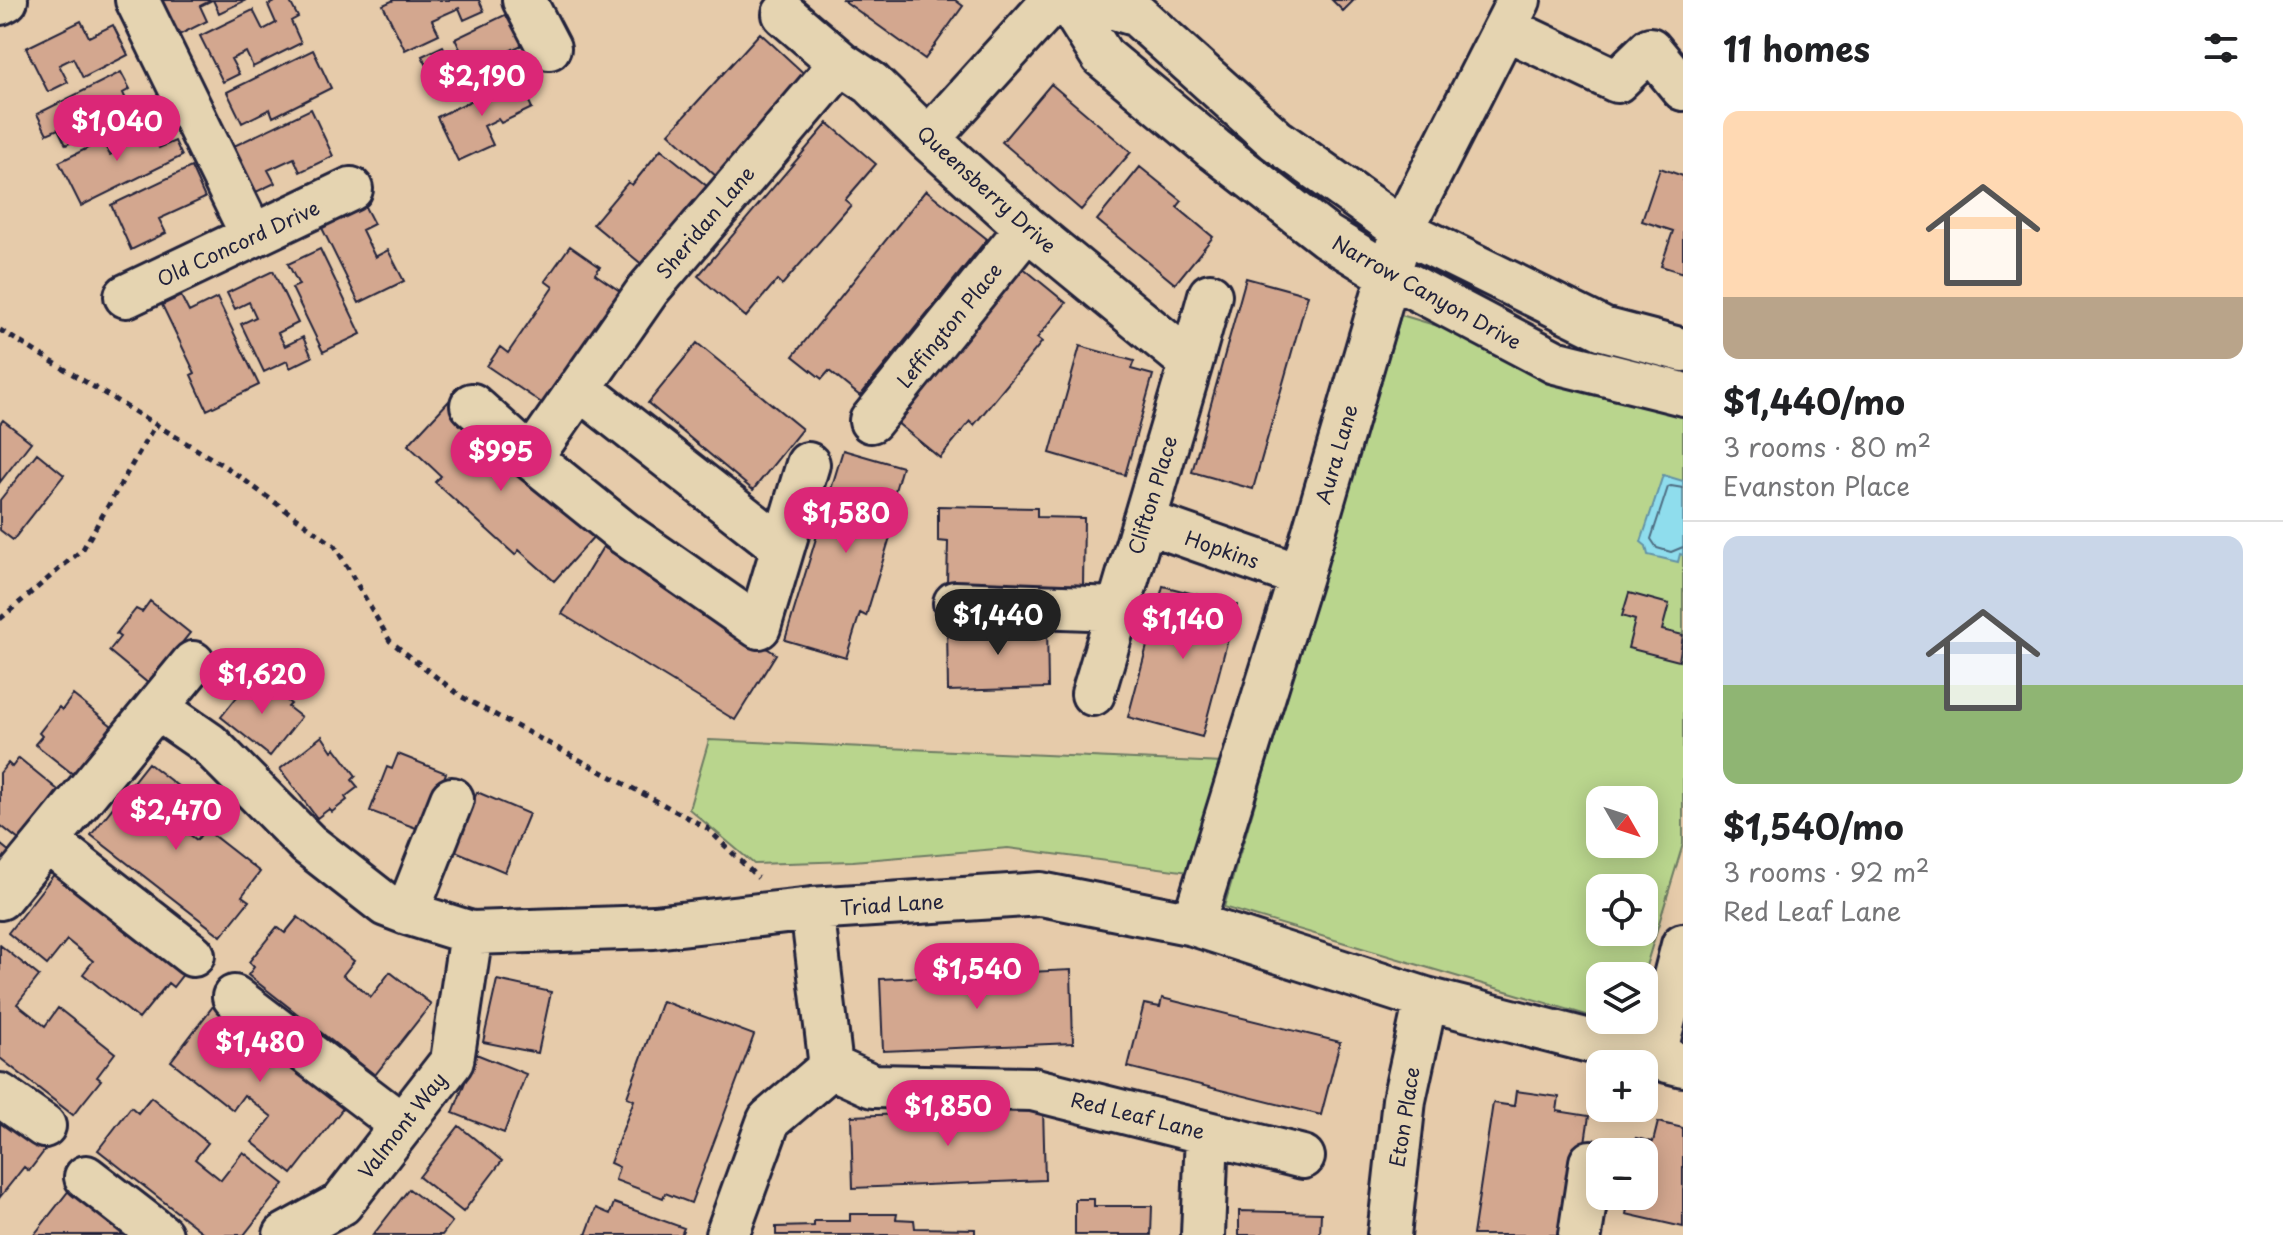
<!DOCTYPE html>
<html lang="en">
<head>
<meta charset="utf-8">
<style>
	:root { --surface:#fff; --page:#f6f6f6; --text:#202124; --muted:#757577; --line:#e0e0e0; --accent:#db2777 }
	body { margin:0; font-family:"Playpen Sans",sans-serif; background:var(--page); color:var(--text); height:100vh; display:flex; flex-direction:column; font-size:30px; white-space:nowrap }
	* { box-sizing:border-box; margin:0 }
	p { font-size:26px; color:var(--muted) }
	.icon { flex:none; width:44px; height:44px; fill:none; stroke:currentColor; stroke-width:2; stroke-linecap:round; stroke-linejoin:round }
	.map { position:relative; flex:1; overflow:hidden }
	.details { display:flex; flex-direction:column; background:var(--surface); width:600px }
	.details>* { flex:none }
	.needle { width:52px; rotate:129deg }
	.tools { position:absolute; left:1586px; top:786px; display:grid; gap:16px }
	.tools a { display:grid; place-items:center; width:72px; height:72px; border-radius:16px; background:var(--surface); box-shadow:0 4px 20px #0003; font-size:40px }
	.price { position:absolute; translate:-50% -68px; padding:0 18px; border-radius:28px; background:var(--accent); color:#fff; font-size:26px; line-height:52px; filter:drop-shadow(0 2px 4px #0008) }
	.price::after { content:''; position:absolute; left:50%; top:48px; width:24px; height:18px; margin-left:-12px; background:inherit; clip-path:polygon(0 0,100% 0,50% 100%) }
	.price.selected { background:#222; color:#fff }
	ul { padding:0; list-style:none }
	li { display:grid; align-content:center; gap:16px; height:424px; padding:0 40px }
	li+li { border-top:2px solid var(--line) }
	li span { display:grid; place-items:center; height:248px; border-radius:16px; color:#555 }
	li>.icon { margin-inline-start:auto }
	span .icon { width:144px; height:144px; fill:#fffc; stroke-width:1 }
	li b { font-size:34px }
	h2 { display:flex; justify-content:space-between; align-items:center; height:96px; padding:0 40px; font-size:34px }
	main { display:flex; flex:1; min-height:0 }
	.map>svg:first-child { display:block }
	.green { fill:#b9d58d; stroke:#6e7c64; stroke-width:2; fill-rule:evenodd }
	.water { fill:#8fdded; stroke:#6392a6; stroke-width:2 }
	.lines { fill:none; stroke-linecap:round; stroke-linejoin:round }
	.shore { stroke:#4e6d82; stroke-width:2 }
	.building { fill:#d3a78f; stroke:#22223b; stroke-width:2 }
	.minor-casing { stroke:#22223b; stroke-width:48 }
	.path { stroke:#22223b; stroke-width:5; stroke-dasharray:6 6; stroke-linecap:butt }
	.minor { stroke:#e5d4b1; stroke-width:42 }
	.labels { text-anchor:middle; dominant-baseline:central; stroke-width:7; stroke-linejoin:round; paint-order:stroke }
	.street-label { font-size:20px; fill:#22223b; stroke:#e5d4b1 }
</style>
</head>
<body>
<main>
<div class="map">
<svg width="1683" height="1235" viewBox="0 0 1683 1235">
	<rect width="100%" height="100%" fill="#e6cbaa"/>
	<filter id="ink" filterUnits="userSpaceOnUse"><feTurbulence type="fractalNoise" baseFrequency=".0125" numOctaves="2"/><feDisplacementMap in="SourceGraphic" scale="16" xChannelSelector="R" yChannelSelector="G"/><feConvolveMatrix kernelMatrix="1 2 1 2 8 2 1 2 1" color-interpolation-filters="sRGB"/></filter>
	<g filter="url(#ink)">
		<path class="green" d="M1401,315L1683,399V844L1643,976H1600V1019L1224,907ZM1600,800H1644V844H1600ZM1600,888H1644V932H1600Z
			M709,740L1223,763L1189,872L1008,848L853,861L754,864L689,809Z"/>
		<path class="water" d="M1663,475L1683,481V555L1680,554L1678,562L1648,555L1646,546L1641,542Z"/>
		<g class="lines">
			<path class="shore" d="M1683,488L1671,486L1668,487L1651,539L1657,548L1671,552L1683,547"/>
		</g>
		<path class="building" d="M162,0H212L200,6L207,21L179,35Z
			M213,0H246L219,13Z
			M278,0H289L298,17L291,21L301,43L253,67L246,52L231,59L239,74L223,82L200,36L253,10L263,30L276,23L268,5Z
			M394,0H479L484,11L464,20L459,8L432,20L439,34L405,50L383,5Z
			M843,0H955L963,6L925,59Z
			M1332,0H1354L1343,11Z
			M509,13L524,44L492,59L499,73L444,99L422,56L443,46L452,64L464,57L455,39Z
			M81,21L89,37L113,25L128,55L83,78L73,58L59,65L68,82L48,92L26,48Z
			M760,33L810,79L718,178L669,133Z
			M313,50L331,88L273,117L270,109L242,123L227,92Z
			M121,72L130,89L123,93L129,106L110,116L113,122L66,145L58,129L47,134L37,114Z
			M518,78L532,108L501,123L498,119L484,126L493,145L458,161L437,117Z
			M1051,84L1131,152L1081,210L1002,142Z
			M311,109L333,156L300,172L294,158L268,170L275,183L254,193L232,147Z
			M145,119L159,148L175,141L182,156L81,206L59,162L102,141L110,155L121,149L114,134Z
			M828,123L876,164L845,200L851,205L782,285L777,280L746,317L698,276Z
			M661,149L708,187L644,266L593,224L628,182L632,185Z
			M191,167L205,198L159,219L166,233L131,250L111,205Z
			M1140,167L1182,201L1177,207L1213,237L1175,284L1097,220Z
			M1660,168L1683,176V273L1661,266L1673,231L1642,221Z
			M926,190L987,239L860,396L829,371L822,379L793,356Z
			M364,205L374,224L362,230L375,257L388,250L404,281L359,303L321,226Z
			M570,246L600,267L595,274L630,298L552,410L487,366L500,347L508,353L553,287L545,281Z
			M320,249L361,334L323,352L292,288L299,285L288,264Z
			M1016,262L1066,303L1037,338L1042,342L974,425L970,421L940,458L890,417Z
			M273,271L298,323L278,333L285,346L303,337L312,357L290,368L287,361L264,372L241,324L256,317L249,302L235,309L227,293Z
			M1246,278L1308,295L1253,489L1192,472Z
			M181,296L189,312L217,298L259,385L207,410L191,375L195,373L162,305Z
			M697,343L802,429L753,490L648,403Z
			M1080,346L1134,361L1131,369L1153,375L1125,475L1050,453Z
			M449,401L596,534L554,581L519,550L515,555L435,482L441,476L408,445Z
			M3,420L31,442L0,482V424Z
			M843,450L902,467L889,511L897,514L866,616L860,613L846,658L785,640Z
			M37,453L64,475L13,540L0,530V500Z
			M938,506L1037,508V517L1084,518L1083,585L947,583L948,542L938,541Z
			M603,547L776,654L735,720L562,614Z
			M1163,586L1237,605L1202,737L1128,717Z
			M1629,593L1669,604L1662,630L1683,635L1679,661L1628,648L1635,620L1622,616Z
			M150,601L190,633L149,684L109,651L120,637L116,634L136,609L142,612Z
			M1047,623L1048,688L948,691L947,626Z
			M252,678L260,685L263,681L291,704L288,707L301,717L270,756L221,717Z
			M73,695L112,726L74,775L35,744L42,736L39,733L59,707L62,710Z
			M322,736L332,751L335,748L356,776L352,780L358,787L345,797L347,800L332,812L329,809L317,818L280,769Z
			M398,754L446,773L424,831L370,811L387,767L392,769Z
			M19,758L58,790L19,840L0,825V773L8,763L12,767Z
			M148,763L188,794L169,819L197,840L205,829L260,872L242,896L249,901L221,936L91,835Z
			M477,792L529,814L505,872L453,850Z
			M0,844L11,853L0,867Z
			M63,863L191,964L173,987L168,983L139,1019L83,974L93,961L67,940L47,965L8,933Z
			M298,917L354,961L343,975L371,997L390,972L431,1004L375,1075L248,975L254,967L249,962L277,927L285,933Z
			M0,945L39,976L17,1004L45,1026L58,1008L115,1053L97,1077L101,1080L73,1115L0,1058Z
			M1071,970L1073,1043L883,1051L880,979Z
			M497,980L551,992L538,1053L483,1042Z
			M1162,998L1340,1042L1321,1115L1128,1067L1144,1004L1160,1007Z
			M217,1001L347,1103L292,1174L252,1142L272,1117L244,1095L233,1110L171,1061Z
			M662,1001L754,1035L691,1203L665,1193L663,1198L615,1180L619,1167L610,1163L634,1100L627,1097Z
			M476,1054L526,1074L504,1133L453,1113Z
			M1516,1091L1559,1097L1557,1111L1589,1116L1571,1235H1473L1493,1103L1514,1106Z
			M151,1097L208,1143L195,1159L221,1180L243,1152L284,1184L244,1235H206L98,1150L131,1107L138,1113Z
			M0,1109L48,1146L29,1171L24,1167L0,1197Z
			M1043,1109L1045,1180L853,1188L851,1116Z
			M1658,1122L1683,1128V1227L1626,1214L1630,1196H1644V1152H1632L1636,1138L1653,1142Z
			M459,1126L502,1161L463,1212L419,1177Z
			M74,1184L138,1235H34Z
			M409,1189L452,1222L442,1235H373Z
			M1075,1199H1094V1206H1152L1151,1235H1075Z
			M614,1203L684,1228L681,1235H586L596,1208L610,1214Z
			M1239,1211L1321,1213L1320,1235H1239Z
			M850,1214H897L896,1219L914,1220L915,1228L975,1229V1235H776V1227L814,1226V1221H850Z"/>
		<g class="lines">
			<g class="minor-casing">
				<path id="minor" d="M137,0L252,235
					M524,0L549,48
					M1067,0L1102,56L1214,149L1326,236L1388,274L1555,362L1683,394
					M1088,0L1137,15L1276,140L1402,230L1603,329L1683,350
					M0,3L6,0
					M784,14L841,63L871,83L928,139L1027,228L1191,363
					M1505,28L1617,81L1650,49L1683,89
					M928,139L1054,0
					M126,296L351,189
					M579,388L782,547
					M472,405L531,458L624,533L759,627L808,464
					M871,421L1027,228
					M531,458L648,290L841,63
					M1144,521L1301,576
					M955,603L1118,609
					M1093,694L1191,363L1210,295
					M157,708L209,744L308,844L386,905L407,913L471,933L654,927L812,909L1041,894L1193,924L1426,999L1683,1065
					M47,841L193,955
					M0,898L193,663
					M812,909L831,1067
					M407,913L452,799
					M1193,924L1301,576L1402,230L1519,0
					M234,997L402,1125
					M1654,1058L1683,945
					M831,1067L873,1086L1032,1089L1303,1157
					M0,1095L44,1126
					M86,1177L161,1235
					M285,1235L341,1204L452,1061L471,933
					M727,1235L769,1120L831,1067
					M1203,1235L1207,1133
					M1389,1235L1404,1100L1426,999
					M1580,1235L1591,1162"/>
			</g>
			<path class="path" d="M0,330L229,469L335,546L390,641L462,697L707,828L758,878
				M0,619L83,549L155,425"/>
			<use href="#minor" class="minor"/>
		</g>
	</g>
	<g class="labels">
		<g class="street-label">
			<text transform="translate(987 189) rotate(42)">Queensberry Drive</text>
			<text transform="translate(705 222) rotate(-50)">Sheridan Lane</text>
			<text transform="translate(238 243) rotate(-25)">Old Concord Drive</text>
			<text transform="translate(1427 292) rotate(29)">Narrow Canyon Drive</text>
			<text transform="translate(949 325) rotate(-51)">Leffington Place</text>
			<text transform="translate(1336 454) rotate(-74)">Aura Lane</text>
			<text transform="translate(1152 495) rotate(-73)">Clifton Place</text>
			<text transform="translate(1222 549) rotate(19)">Hopkins</text>
			<text transform="translate(892 904) rotate(-4)">Triad Lane</text>
			<text transform="translate(1138 1115) rotate(14)">Red Leaf Lane</text>
			<text transform="translate(1404 1117) rotate(-81)">Eton Place</text>
			<text transform="translate(402 1125) rotate(-52)">Valmont Way</text>
		</g>
	</g>
</svg>
<div class="tools">
<a><svg class="needle" viewBox="-14 -14 28 28"><path d="M0-13l5 13h-10z" fill="#e53935"/><path d="M0 13l5-13h-10z" fill="#757577"/></svg></a>
<a><svg class="icon" aria-label="locate" viewBox="0 0 24 24"><circle cx="12" cy="12" r="6"/><path d="M12 2v4M12 18v4M2 12h4M18 12h4"/></svg></a>
<a><svg class="icon" aria-label="layers" viewBox="0 0 24 24"><path d="M12 4l9 5-9 5-9-5zM3 14l9 5 9-5"/></svg></a>
<a>+</a>
<a>−</a>
</div>
<b class="price" style="left:482px;top:118px">$2,190</b>
<b class="price" style="left:117px;top:163px">$1,040</b>
<b class="price" style="left:501px;top:493px">$995</b>
<b class="price" style="left:846px;top:555px">$1,580</b>
<b class="price selected" style="left:998px;top:657px">$1,440</b>
<b class="price" style="left:1183px;top:661px">$1,140</b>
<b class="price" style="left:262px;top:716px">$1,620</b>
<b class="price" style="left:176px;top:852px">$2,470</b>
<b class="price" style="left:977px;top:1011px">$1,540</b>
<b class="price" style="left:260px;top:1084px">$1,480</b>
<b class="price" style="left:948px;top:1148px">$1,850</b>
</div>
<section class="details">
<h2>11 homes<svg class="icon" aria-label="filters" viewBox="0 0 24 24"><path d="M4 7h16M4 17h16"/><circle cx="9" cy="7" r="2"/><circle cx="15" cy="17" r="2"/></svg></h2>
<ul>
<li><span style="background:linear-gradient(#ffd9b3 75%,#b9a48a 0)"><svg class="icon" aria-label="home" viewBox="0 0 24 24"><path d="M3 11l9-7 9 7M6 9v11h12V9"/></svg></span><div><b>$1,440/mo</b><p>3 rooms · 80 m²</p><p>Evanston Place</p></div></li>
<li><span style="background:linear-gradient(#c9d6e8 60%,#8fb573 0)"><svg class="icon" aria-label="home" viewBox="0 0 24 24"><path d="M3 11l9-7 9 7M6 9v11h12V9"/></svg></span><div><b>$1,540/mo</b><p>3 rooms · 92 m²</p><p>Red Leaf Lane</p></div></li>
</ul>
</section>
</main>
</body>
</html>
